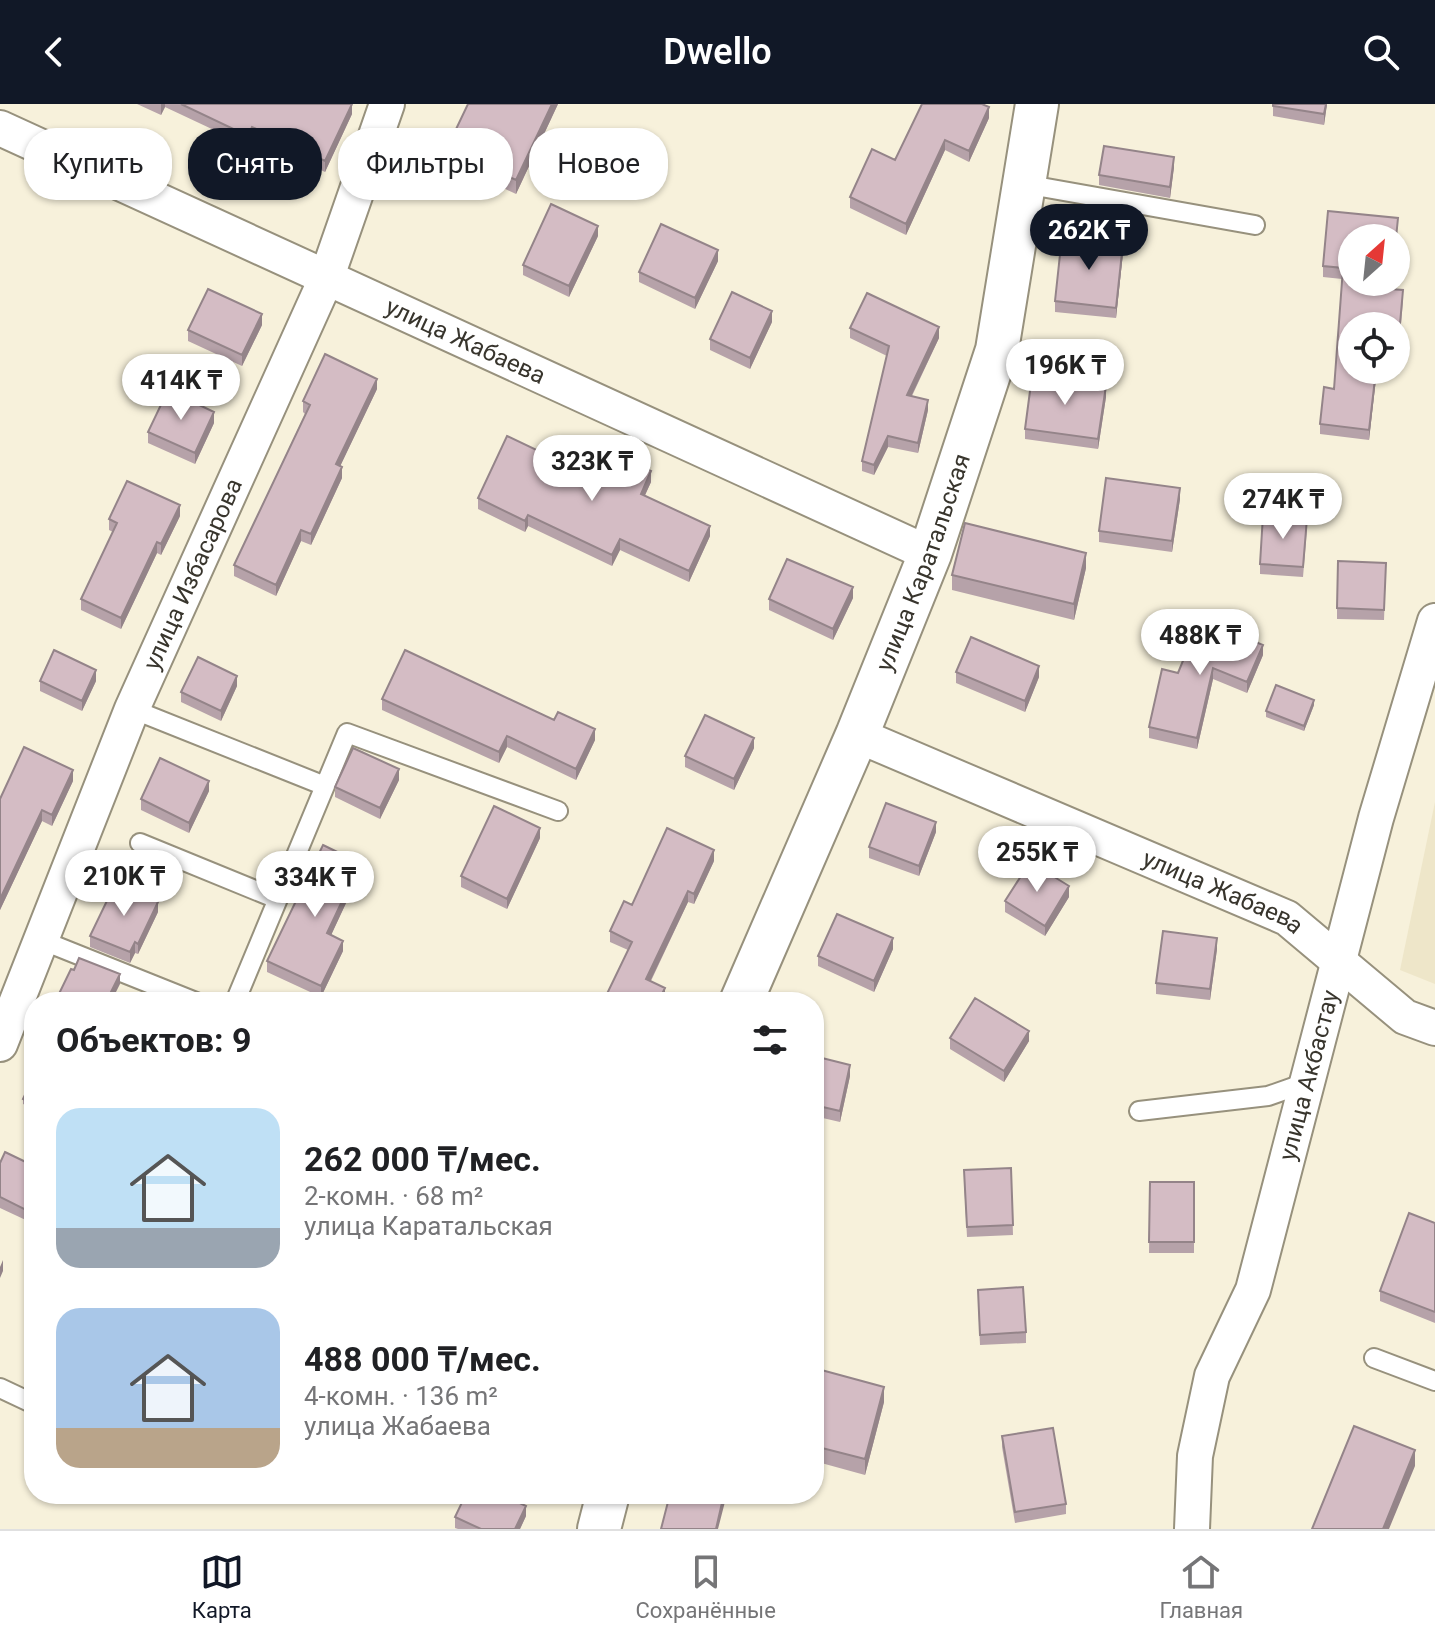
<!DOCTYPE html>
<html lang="ru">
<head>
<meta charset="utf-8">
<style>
	:root { --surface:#fff; --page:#f2f2f2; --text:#202124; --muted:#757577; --line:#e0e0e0; --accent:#111827 }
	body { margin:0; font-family:Roboto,sans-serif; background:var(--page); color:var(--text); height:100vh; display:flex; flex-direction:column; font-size:30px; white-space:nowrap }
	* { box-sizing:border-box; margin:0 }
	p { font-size:26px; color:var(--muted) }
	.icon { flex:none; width:44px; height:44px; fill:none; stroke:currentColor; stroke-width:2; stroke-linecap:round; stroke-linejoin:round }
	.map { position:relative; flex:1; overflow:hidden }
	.sheet { position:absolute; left:24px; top:888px; width:800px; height:512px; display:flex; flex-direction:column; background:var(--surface); border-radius:32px; box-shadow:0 2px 6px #0004 }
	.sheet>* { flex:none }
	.banner { position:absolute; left:24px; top:24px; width:800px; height:72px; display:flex; gap:16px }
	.needle { width:52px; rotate:27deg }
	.fabs { position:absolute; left:1338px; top:120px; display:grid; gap:16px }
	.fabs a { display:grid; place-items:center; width:72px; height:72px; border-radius:50%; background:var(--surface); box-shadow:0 2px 6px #0004; font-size:40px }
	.price { position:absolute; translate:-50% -68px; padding:0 18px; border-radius:28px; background:#fff; color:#222; font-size:26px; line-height:52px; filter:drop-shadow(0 2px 4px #0008) }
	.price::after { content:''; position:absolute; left:50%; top:48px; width:24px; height:18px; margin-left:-12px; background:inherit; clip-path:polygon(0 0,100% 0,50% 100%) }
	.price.on { background:var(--accent); color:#fff }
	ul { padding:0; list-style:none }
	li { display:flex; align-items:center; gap:24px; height:200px; padding:0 32px }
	li span { display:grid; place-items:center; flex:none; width:224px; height:160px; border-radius:24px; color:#555 }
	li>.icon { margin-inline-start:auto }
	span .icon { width:96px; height:96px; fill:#fffc; stroke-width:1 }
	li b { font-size:34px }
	h2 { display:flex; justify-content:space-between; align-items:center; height:96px; padding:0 32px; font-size:34px }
	.tag { padding:0 28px; border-radius:32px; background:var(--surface); box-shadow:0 2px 6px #0004; font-size:28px; line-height:72px }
	.tag.on { background:var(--accent); color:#fff }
	header { display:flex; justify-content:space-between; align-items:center; height:104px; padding:0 32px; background:var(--accent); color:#fff; font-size:36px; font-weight:600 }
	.tab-bar { display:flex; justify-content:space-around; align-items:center; height:112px; border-top:2px solid var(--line); background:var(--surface); font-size:22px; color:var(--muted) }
	.tab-bar a { display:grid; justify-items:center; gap:4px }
	.tab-bar .on { color:var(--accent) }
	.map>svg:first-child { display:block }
	.built { fill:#eee6c9 }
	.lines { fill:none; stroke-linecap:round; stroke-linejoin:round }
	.service-casing { stroke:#97917d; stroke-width:22 }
	.minor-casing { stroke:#97917d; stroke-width:38 }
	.tertiary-casing { stroke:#97917d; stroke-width:46 }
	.service { stroke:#fff; stroke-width:18 }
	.minor { stroke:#fff; stroke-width:34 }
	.tertiary { stroke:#fff; stroke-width:42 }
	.wall { fill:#b6a2a9 }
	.shaded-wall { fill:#948489 }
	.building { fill:#d4bcc4; stroke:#948489; stroke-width:2 }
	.labels { text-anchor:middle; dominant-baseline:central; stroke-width:8; stroke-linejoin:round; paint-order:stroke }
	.street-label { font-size:24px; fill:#38352d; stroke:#fefefe }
</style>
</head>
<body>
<header><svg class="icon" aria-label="back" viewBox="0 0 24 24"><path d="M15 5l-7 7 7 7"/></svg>Dwello<svg class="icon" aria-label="search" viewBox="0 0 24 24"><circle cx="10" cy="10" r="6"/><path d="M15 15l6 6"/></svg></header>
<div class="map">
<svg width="1435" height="1425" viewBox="0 0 1435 1425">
	<rect width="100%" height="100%" fill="#f7f1db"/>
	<path class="built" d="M1435,698V880L1400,866Z"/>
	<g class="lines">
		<g class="service-casing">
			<path id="service" d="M1024,80L1255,121
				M132,605L325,682
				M140,739L277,795
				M41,836L196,898
				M235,898L347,629L558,707
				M1139,1007L1268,992L1308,978
				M1374,1254L1435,1277
				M0,1284L34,1300"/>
		</g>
		<g class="minor-casing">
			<g id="minor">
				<path id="s1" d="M0,24L930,450"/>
				<path id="s2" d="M857,631L1287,814L1405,913L1435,924"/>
				<path id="s3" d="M0,940L132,605L326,175L387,0"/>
				<path id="s4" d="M1192,1425L1195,1352L1212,1272L1253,1186L1376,714L1435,517"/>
			</g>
		</g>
		<g class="tertiary-casing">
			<g id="tertiary">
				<path id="s5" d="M741,898L857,631L930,450L997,246L1037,0"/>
				<path d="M599,1425L608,1390"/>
			</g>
		</g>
		<use href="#service" class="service"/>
		<use href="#minor" class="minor"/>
		<use href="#tertiary" class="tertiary"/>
	</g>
	<path class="wall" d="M137,0H352V10L325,68L252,33L248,42L165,3L161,11Z
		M468,0H558L516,90L447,57V44Z
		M1273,0H1327L1324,21L1273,12Z
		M989,14L969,58L945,46L906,131L850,104V93L895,56Z
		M1174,63L1170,94L1099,81V71Z
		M1398,124L1352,178H1392V185L1403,197L1398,253H1396V222H1352L1377,266L1369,336L1320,330V320L1334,285L1342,175L1323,173V162Z
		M598,132L569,193L523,171V161Z
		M1123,149L1116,214L1055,208V197Z
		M718,157L695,205L639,178V168Z
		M772,218L750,265L710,246V235Z
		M262,221L242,262L188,237V226Z
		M850,224L939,234L912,292L928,306L918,349L888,343L874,371L862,367V357L887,252L850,234Z
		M377,285L340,362L342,374L311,441L301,437L276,492L234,472V461L305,310L303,308V297Z
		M1106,293L1098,345L1025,335V325Z
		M214,319L195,360L148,339V328Z
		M595,374L651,378L645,391L710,432L689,478L620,446L612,462L528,422L525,428L478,405V394Z
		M1180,395L1172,448L1099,438V427Z
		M180,412L161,451L157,449L121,525L81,506V495L113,428L109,426V415Z
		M1307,425L1303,473L1260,470V460Z
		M1386,459L1384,516L1337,515V504Z
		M1086,464L1074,516L952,486V471Z
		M853,494L833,536L769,506V495Z
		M1263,551L1247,589L1213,575L1197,645L1149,634V623L1178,569Z
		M956,568L1039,573L1025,608L956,579Z
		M40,577H96L82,607L40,587Z
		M237,582L221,617L181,598V588Z
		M382,595L554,616L595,636L576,676L507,643L499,659L382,606Z
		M1314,601L1304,627L1266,613V607Z
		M754,644L734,686L685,663V652Z
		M399,676L380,715L335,693V683Z
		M73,677L52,722L42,717L0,806V695Z
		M209,687L189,729L141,706V695Z
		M936,728L919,772L869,754V743Z
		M540,734L507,805L461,783V772Z
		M714,757L694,800L688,798L651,877L665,894L663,898H604V896L628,846L610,838V827Z
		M360,769L331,831L343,847L321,893L267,868V857Z
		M1069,793L1045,832L1005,808V797Z
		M158,808L138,850L135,849L130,859L90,843V832Z
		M893,845L874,888L818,862V852Z
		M1217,845L1210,896L1156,890V879Z
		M950,934L1029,937L1004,978L950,945Z
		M814,952L850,972L840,1018L814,1012Z
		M34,972V1005L23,1000V995Z
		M0,1059L34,1062V1111L30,1118L0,1104Z
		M1011,1064L1013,1131L967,1133L964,1077Z
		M1150,1078H1194V1149H1149Z
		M1435,1119V1219L1380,1197V1187Z
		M978,1196L1026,1228V1239L980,1241Z
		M814,1264L884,1298L865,1371L814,1357Z
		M1002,1332L1066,1400V1410L1015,1419L1002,1343Z
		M526,1412L520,1425H458L455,1424V1413Z"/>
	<path class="shaded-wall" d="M161,0H165V3L161,11Z
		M352,0V10L325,68V57Z
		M552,0H558L516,90V76Z
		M1326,0H1327L1324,21V10Z
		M989,3V14L969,58V47Z
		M252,23V33L248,42V32Z
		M945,36V46L906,131V120Z
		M1174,53V63L1170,94V83Z
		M598,122V132L569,193V182Z
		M1123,139V149L1116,214V204Z
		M718,146V157L695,205V194Z
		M772,207V218L750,265V254Z
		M262,210V221L242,262V251Z
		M939,223V234L907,301V291Z
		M1376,266H1377L1369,336V326Z
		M377,275V285L336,371V360Z
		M1106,282V293L1098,345V335Z
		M928,296V306L918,349V339Z
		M214,308V319L195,360V349Z
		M888,332V343L874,371V361Z
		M342,363V374L311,441V430Z
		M651,367V378L641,400V390Z
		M1180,384V395L1172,448V437Z
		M180,401V412L161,451V440Z
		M528,411V422L525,428V417Z
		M710,422V432L689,478V467Z
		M301,426V437L276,492V481Z
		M620,435V446L612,462V451Z
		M157,438V449L121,525V514Z
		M1086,449V464L1074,516V500Z
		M853,483V494L833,536V525Z
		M1263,541V551L1247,589V578Z
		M1039,562V573L1025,608V597Z
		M1213,564V575L1197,645V634Z
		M96,566V577L82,607V597Z
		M237,572V582L221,617V607Z
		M1314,596V601L1304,627V622Z
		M595,625V636L576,676V665Z
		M507,632V643L499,659V648Z
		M754,634V644L734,686V675Z
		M399,665V676L380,715V704Z
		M73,666V677L52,722V711Z
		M209,677V687L189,729V719Z
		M42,706V717L0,806V795Z
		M936,718V728L919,772V762Z
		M540,724V734L507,805V795Z
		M714,746V757L694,800V790Z
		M360,759V769L327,840V829Z
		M1069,782V793L1045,832V822Z
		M688,787V798L646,886V875Z
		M158,798V808L138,850V840Z
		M893,834V845L874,888V877Z
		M1217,834V845L1210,896V885Z
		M343,837V847L321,893V882Z
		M135,838V849L130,859V848Z
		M120,870V880L111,898H106Z
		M665,884V894L663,898H658Z
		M1029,927V937L1004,978V967Z
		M850,961V972L840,1018V1007Z
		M34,1100V1111L30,1118V1108Z
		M3,1156V1167L0,1174V1163Z
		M884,1283V1298L865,1371V1355Z
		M1415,1346V1362L1389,1425H1383Z
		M724,1390H727L718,1425H716Z
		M526,1402V1412L520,1425H515Z"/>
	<path class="building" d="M181,0H352L325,57L252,23L248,32Z
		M468,0H552L516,76L447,44Z
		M922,0H982L989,3L969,47L945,36L906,120L850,93L872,45L895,56Z
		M1273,0H1326L1324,10L1273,2Z
		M1104,42L1174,53L1170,83L1099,71Z
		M551,100L598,122L569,182L523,161Z
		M1328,107L1398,114L1396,134H1352V178H1391L1390,185L1403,186L1398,242H1396V222H1352V266H1376L1369,326L1320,320L1324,283L1334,285L1343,164L1323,162Z
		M661,120L718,146L695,194L639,168Z
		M1062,132L1123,139L1116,204L1055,197Z
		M208,185L262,210L242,251L188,226Z
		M732,188L772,207L750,254L710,235Z
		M867,189L939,223L907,291L928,296L918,339L888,332L874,361L862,357L889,242L850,224Z
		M325,250L377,275L336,360L342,363L311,430L301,426L276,481L234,461L310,301L303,297Z
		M1032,272L1106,282L1098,335L1025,325Z
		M168,286L214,308L195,349L148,328Z
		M507,332L595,374L608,347L651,367L641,390L710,422L689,467L620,435L612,451L528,411L525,417L478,394Z
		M1106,374L1180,384L1172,437L1099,427Z
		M127,377L180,401L161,440L157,438L121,514L81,495L117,419L109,415Z
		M1263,411L1307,414L1303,463L1260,460Z
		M965,419L1086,449L1074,500L952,471Z
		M787,455L853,483L833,525L769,495Z
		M1338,457L1386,459L1384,506L1337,504Z
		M1200,515L1263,541L1247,578L1213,564L1197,634L1149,623L1162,565L1178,569Z
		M971,533L1039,562L1025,597L956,568Z
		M54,546L96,566L82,597L40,577Z
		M405,546L554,616L558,608L595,625L576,665L507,632L499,648L382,595Z
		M198,553L237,572L221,607L181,588Z
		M1276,581L1314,596L1304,622L1266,607Z
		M705,611L754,634L734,675L685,652Z
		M24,643L73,666L52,711L42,706L0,795V695Z
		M353,644L399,665L380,704L335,683Z
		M160,654L209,677L189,719L141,695Z
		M886,699L936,718L919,762L869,743Z
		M494,702L540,724L507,795L461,772Z
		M667,724L714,746L694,790L688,787L646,875L665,884L658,898H609L604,896L632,838L610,827L624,797L632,801Z
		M323,741L360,759L327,829L343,837L321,882L267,857Z
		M1030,758L1069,782L1045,822L1005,797Z
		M116,778L158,798L138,840L135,838L130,848L90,832Z
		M837,810L893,834L874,877L818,852Z
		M1163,827L1217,834L1210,885L1156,879Z
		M79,854L120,870L106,898H55L71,865L74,866Z
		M975,894L1029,927L1004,967L950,934Z
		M814,952L850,961L840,1007L814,1001Z
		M34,972V1000L23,995Z
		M5,1048L34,1062V1100L30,1108L0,1093V1059Z
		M1011,1064L1013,1121L967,1123L964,1066Z
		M1150,1078H1194V1138H1149Z
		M1409,1109L1435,1119V1208L1380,1187Z
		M1023,1183L1026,1228L980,1231L978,1186Z
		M814,1264L884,1283L865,1355L814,1342Z
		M1354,1322L1415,1346L1383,1425H1312Z
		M1053,1324L1066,1400L1015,1408L1002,1332Z
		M466,1390H501L526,1402L515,1425H481L455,1413Z
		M670,1390H724L716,1425H661Z"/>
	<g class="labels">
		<g class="street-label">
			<text stroke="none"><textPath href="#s1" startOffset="512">улица Жабаева</textPath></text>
			<text stroke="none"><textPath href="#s5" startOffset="476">улица Каратальская</textPath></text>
			<text stroke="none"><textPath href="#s3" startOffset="508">улица Избасарова</textPath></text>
			<text stroke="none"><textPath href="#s2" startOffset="398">улица Жабаева</textPath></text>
			<text stroke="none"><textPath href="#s4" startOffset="472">улица Акбастау</textPath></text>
		</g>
	</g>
</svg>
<div class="fabs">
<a><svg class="needle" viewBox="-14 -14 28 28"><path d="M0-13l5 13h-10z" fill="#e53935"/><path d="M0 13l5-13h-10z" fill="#757577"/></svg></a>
<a><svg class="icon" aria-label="locate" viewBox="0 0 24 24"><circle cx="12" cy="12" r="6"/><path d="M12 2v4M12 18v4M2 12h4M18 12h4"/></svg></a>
</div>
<b class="price on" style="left:1089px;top:168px">262K ₸</b>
<b class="price" style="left:1065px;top:303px">196K ₸</b>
<b class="price" style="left:181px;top:318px">414K ₸</b>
<b class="price" style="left:592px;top:399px">323K ₸</b>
<b class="price" style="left:1283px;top:437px">274K ₸</b>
<b class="price" style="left:1200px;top:573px">488K ₸</b>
<b class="price" style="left:1037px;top:790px">255K ₸</b>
<b class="price" style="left:124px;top:814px">210K ₸</b>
<b class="price" style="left:315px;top:815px">334K ₸</b>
<div class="banner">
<a class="tag">Купить</a>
<a class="tag on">Снять</a>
<a class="tag">Фильтры</a>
<a class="tag">Новое</a>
</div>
<section class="sheet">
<h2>Объектов: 9<svg class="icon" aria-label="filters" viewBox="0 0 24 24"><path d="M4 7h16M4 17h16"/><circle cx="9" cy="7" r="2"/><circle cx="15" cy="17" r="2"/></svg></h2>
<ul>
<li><span style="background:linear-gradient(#bfe0f5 75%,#9aa5b1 0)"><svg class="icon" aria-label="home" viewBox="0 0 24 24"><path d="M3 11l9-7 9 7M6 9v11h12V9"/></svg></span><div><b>262 000 ₸/мес.</b><p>2-комн. · 68 m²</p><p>улица Каратальская</p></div></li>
<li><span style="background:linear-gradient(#a9c7e8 75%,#b9a48a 0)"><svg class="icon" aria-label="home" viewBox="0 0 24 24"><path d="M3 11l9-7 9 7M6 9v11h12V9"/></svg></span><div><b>488 000 ₸/мес.</b><p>4-комн. · 136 m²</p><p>улица Жабаева</p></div></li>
</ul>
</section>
</div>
<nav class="tab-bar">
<a class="on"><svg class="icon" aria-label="map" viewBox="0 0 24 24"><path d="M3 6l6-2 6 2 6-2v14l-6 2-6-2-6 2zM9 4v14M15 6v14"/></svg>Карта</a>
<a><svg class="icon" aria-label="saved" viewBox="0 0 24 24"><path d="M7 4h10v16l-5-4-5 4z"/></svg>Сохранённые</a>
<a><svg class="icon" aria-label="home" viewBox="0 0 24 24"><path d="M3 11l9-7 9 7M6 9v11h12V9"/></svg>Главная</a>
</nav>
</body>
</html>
